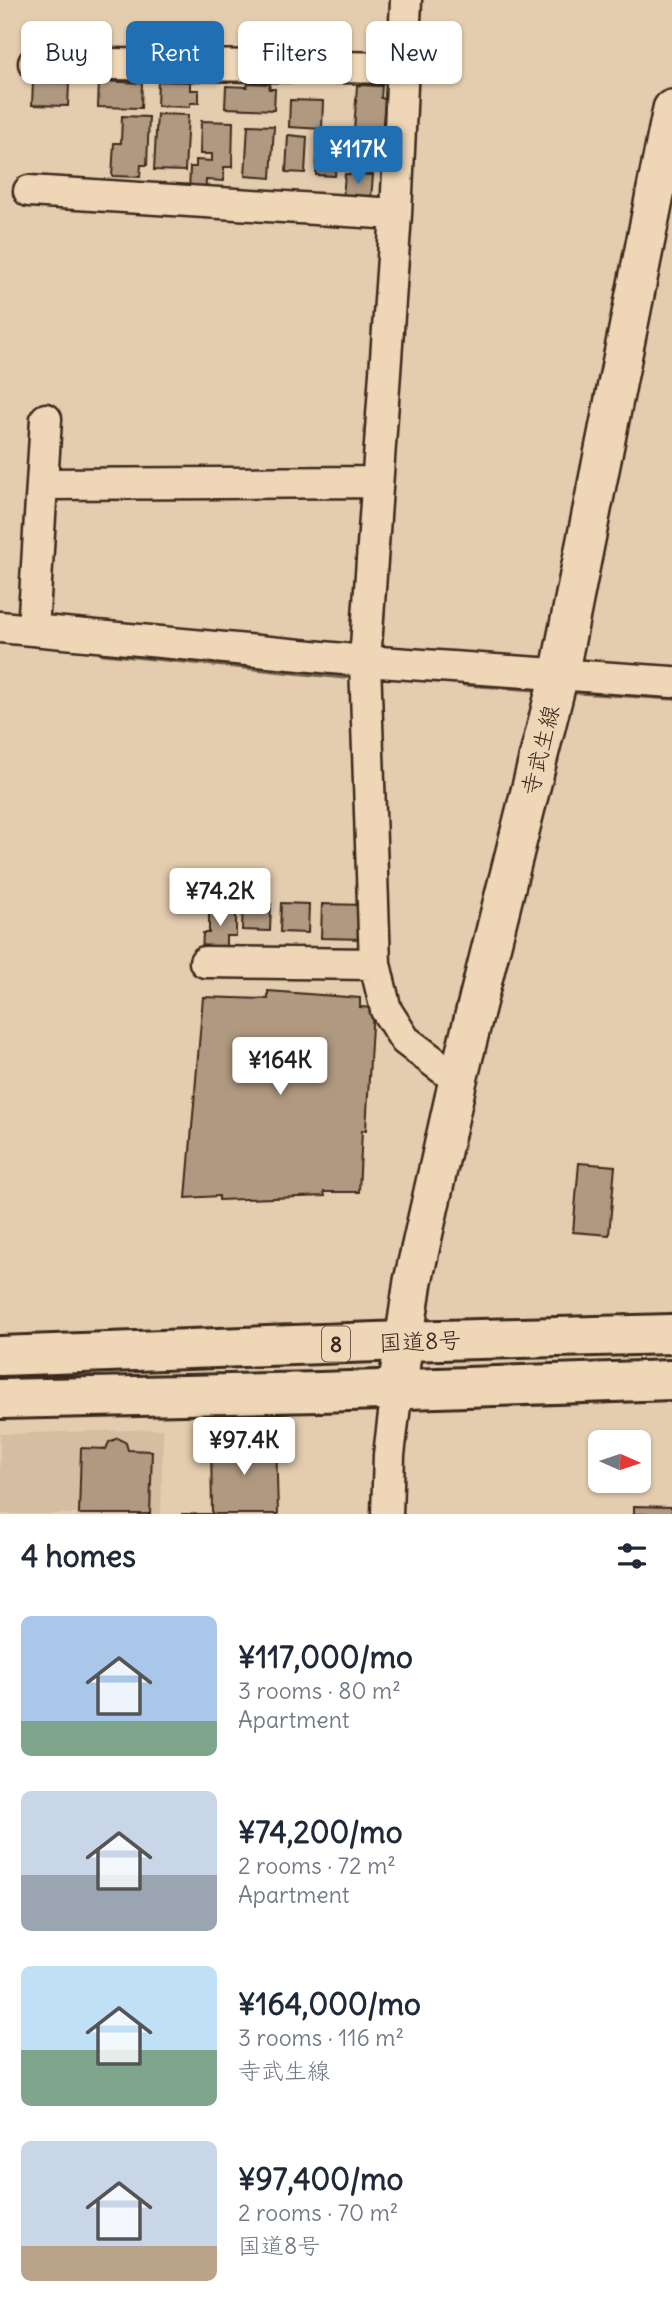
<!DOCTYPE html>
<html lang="en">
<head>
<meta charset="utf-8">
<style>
	:root { --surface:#fff; --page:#f6f6f7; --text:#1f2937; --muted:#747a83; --accent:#1f6fb2 }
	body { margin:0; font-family:Delius,"Klee One",sans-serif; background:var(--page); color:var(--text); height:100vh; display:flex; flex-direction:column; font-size:26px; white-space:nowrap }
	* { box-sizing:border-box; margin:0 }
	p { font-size:23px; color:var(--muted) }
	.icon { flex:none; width:38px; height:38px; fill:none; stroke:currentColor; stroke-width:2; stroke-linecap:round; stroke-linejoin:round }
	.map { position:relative; height:1514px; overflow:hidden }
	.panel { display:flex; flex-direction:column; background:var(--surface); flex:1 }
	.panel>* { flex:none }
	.hud { position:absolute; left:21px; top:21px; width:630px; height:63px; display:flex; gap:14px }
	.needle { width:46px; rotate:93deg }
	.tools { position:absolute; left:588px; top:1430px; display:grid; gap:14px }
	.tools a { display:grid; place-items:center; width:63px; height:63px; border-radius:10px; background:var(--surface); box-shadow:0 2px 5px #0004; font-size:35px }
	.price { position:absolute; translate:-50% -60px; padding:0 16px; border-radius:7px; background:#fff; color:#222; font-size:23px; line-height:46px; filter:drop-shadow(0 2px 4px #0008) }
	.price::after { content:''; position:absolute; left:50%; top:42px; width:21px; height:16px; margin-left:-10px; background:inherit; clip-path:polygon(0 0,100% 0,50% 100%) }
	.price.current { background:var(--accent); color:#fff }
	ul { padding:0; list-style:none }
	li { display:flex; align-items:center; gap:21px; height:175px; padding:0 21px }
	li span { display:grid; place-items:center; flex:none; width:196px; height:140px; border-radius:10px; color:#555 }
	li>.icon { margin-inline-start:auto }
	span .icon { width:84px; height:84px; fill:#fffc; stroke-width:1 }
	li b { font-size:30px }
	h2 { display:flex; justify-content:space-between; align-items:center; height:84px; padding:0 21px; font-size:30px }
	.tag { padding:0 24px; border-radius:10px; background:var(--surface); box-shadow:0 2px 5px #0004; font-size:24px; line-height:63px }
	.tag.current { background:var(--accent); color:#fff }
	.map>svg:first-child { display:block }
	.built { fill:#d4bda0 }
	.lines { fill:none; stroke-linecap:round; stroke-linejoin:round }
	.stream { stroke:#766250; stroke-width:7 }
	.building { fill:#b09980; stroke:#3b2a1e; stroke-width:2 }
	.minor-casing { stroke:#3b2a1e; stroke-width:35 }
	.major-casing { stroke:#3b2a1e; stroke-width:42 }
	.highway-casing { stroke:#3b2a1e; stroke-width:44 }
	.minor { stroke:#efd6b7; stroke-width:30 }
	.major { stroke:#efd6b7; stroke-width:37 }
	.highway { stroke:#efd6b7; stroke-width:38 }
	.labels { text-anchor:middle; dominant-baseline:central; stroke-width:5; stroke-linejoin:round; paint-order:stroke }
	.shield { fill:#efd6b7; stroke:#715e4c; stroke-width:2 }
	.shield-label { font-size:21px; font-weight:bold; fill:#3b2a1e }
	.street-label { font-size:23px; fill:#3b2a1e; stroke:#efd6b7 }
</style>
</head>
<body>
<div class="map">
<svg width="672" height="1514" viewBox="0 0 672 1514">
	<rect width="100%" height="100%" fill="#e4ccae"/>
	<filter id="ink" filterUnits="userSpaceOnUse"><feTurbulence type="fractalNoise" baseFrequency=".0143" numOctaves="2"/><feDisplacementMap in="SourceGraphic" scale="14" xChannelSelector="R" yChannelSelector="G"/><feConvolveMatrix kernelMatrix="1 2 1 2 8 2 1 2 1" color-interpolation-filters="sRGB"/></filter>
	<g filter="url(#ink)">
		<path class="built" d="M163,1429L161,1514H0V1434Z"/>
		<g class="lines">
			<path class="stream" d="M103,652L344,676
				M464,683L534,688
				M577,691L672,697"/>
		</g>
		<path class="building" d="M99,81L142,83L141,108L98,107Z
			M158,81L190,82V90H199V103H190V107L157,106Z
			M33,82L69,83L68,106L32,105Z
			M248,83L270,84L269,89H275L274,110L225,108L226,86L247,87Z
			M357,85L382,86L381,98L385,99L382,134L354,132Z
			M290,100L323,101L322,129L289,127Z
			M157,114L188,115L185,171L154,170Z
			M122,116L149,117L147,165H141L140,177L112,176L114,143H121Z
			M201,121L233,122L232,167H224V181L206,180L205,196L189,195L190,167H196V160L212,161V154H200Z
			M248,125L274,126L271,178L245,176Z
			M288,135L307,137L305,173L286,172Z
			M318,138L337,140L335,176L316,175Z
			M349,140L385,142L384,160L348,158Z
			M345,174L373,175L371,199L343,197Z
			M281,903L309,904L308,933L280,932Z
			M243,904H271L270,931L242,930Z
			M322,904L365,905L364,939L321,938Z
			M209,905H236V936H226V952H202L203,933H209Z
			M268,991L360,998V1007L373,1008L366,1130H362L359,1192H324L325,1196L219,1200V1196L186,1198L203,997L268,999Z
			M579,1163L615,1166L609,1235L573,1232Z
			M118,1438L126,1443L128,1450L152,1451L150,1514H79L81,1448L106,1449L109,1442Z
			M276,1439L278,1514H181H212L211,1442Z
			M634,1506L672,1507V1514H634Z"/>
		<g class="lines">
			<g class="minor-casing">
				<path id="minor" d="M406,0L396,214L365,661L375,964L386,1010L405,1040L458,1080
					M34,63L403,68
					M29,191L396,214
					M42,484L376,482
					M0,627L365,661L672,682
					M33,630L46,419
					M205,962L375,964
					M387,1514L389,1455L397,1389"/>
			</g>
			<g class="major-casing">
				<path id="major" d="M397,1389L413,1281L458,1080L559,675L672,109"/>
			</g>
			<g class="highway-casing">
				<path id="highway" d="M0,1356L403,1341L672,1334
					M0,1399L320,1392L672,1380"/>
			</g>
			<use href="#minor" class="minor"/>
			<use href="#major" class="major"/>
			<use href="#highway" class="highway"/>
		</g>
	</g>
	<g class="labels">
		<rect class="shield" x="322" y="1326.5" width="28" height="35" rx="5"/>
		<g class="shield-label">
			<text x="336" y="1344">8</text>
		</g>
		<g class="street-label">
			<text transform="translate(540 750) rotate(-76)">寺武生線</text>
			<text transform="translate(420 1341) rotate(-2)">国道8号</text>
		</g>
	</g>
</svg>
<div class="tools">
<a><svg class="needle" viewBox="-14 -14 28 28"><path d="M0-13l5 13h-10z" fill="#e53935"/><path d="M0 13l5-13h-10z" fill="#747a83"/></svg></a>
</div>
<b class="price current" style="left:358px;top:186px">¥117K</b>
<b class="price" style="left:220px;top:928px">¥74.2K</b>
<b class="price" style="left:280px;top:1097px">¥164K</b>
<b class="price" style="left:244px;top:1477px">¥97.4K</b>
<div class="hud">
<a class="tag">Buy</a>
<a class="tag current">Rent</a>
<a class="tag">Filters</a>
<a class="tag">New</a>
</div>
</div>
<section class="panel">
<h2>4 homes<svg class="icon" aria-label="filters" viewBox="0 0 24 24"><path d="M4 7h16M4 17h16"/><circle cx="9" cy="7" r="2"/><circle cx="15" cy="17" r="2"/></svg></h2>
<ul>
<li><span style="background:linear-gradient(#a9c7e8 75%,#7fa58c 0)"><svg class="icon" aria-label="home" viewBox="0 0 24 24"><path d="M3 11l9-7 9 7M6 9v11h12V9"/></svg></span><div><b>¥117,000/mo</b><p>3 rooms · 80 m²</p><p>Apartment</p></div></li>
<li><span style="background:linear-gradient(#c9d6e8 60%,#9aa5b1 0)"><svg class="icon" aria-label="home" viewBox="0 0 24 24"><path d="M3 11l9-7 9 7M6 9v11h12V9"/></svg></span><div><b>¥74,200/mo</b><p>2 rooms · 72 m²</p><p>Apartment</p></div></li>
<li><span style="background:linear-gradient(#bfe0f5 60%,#7fa58c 0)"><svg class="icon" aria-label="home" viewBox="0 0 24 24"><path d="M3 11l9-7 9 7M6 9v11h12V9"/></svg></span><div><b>¥164,000/mo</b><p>3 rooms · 116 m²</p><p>寺武生線</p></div></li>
<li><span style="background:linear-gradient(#c9d6e8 75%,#b9a48a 0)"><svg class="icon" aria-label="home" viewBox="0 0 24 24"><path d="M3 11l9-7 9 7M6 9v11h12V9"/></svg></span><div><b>¥97,400/mo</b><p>2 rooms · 70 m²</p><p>国道8号</p></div></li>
</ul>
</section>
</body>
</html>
